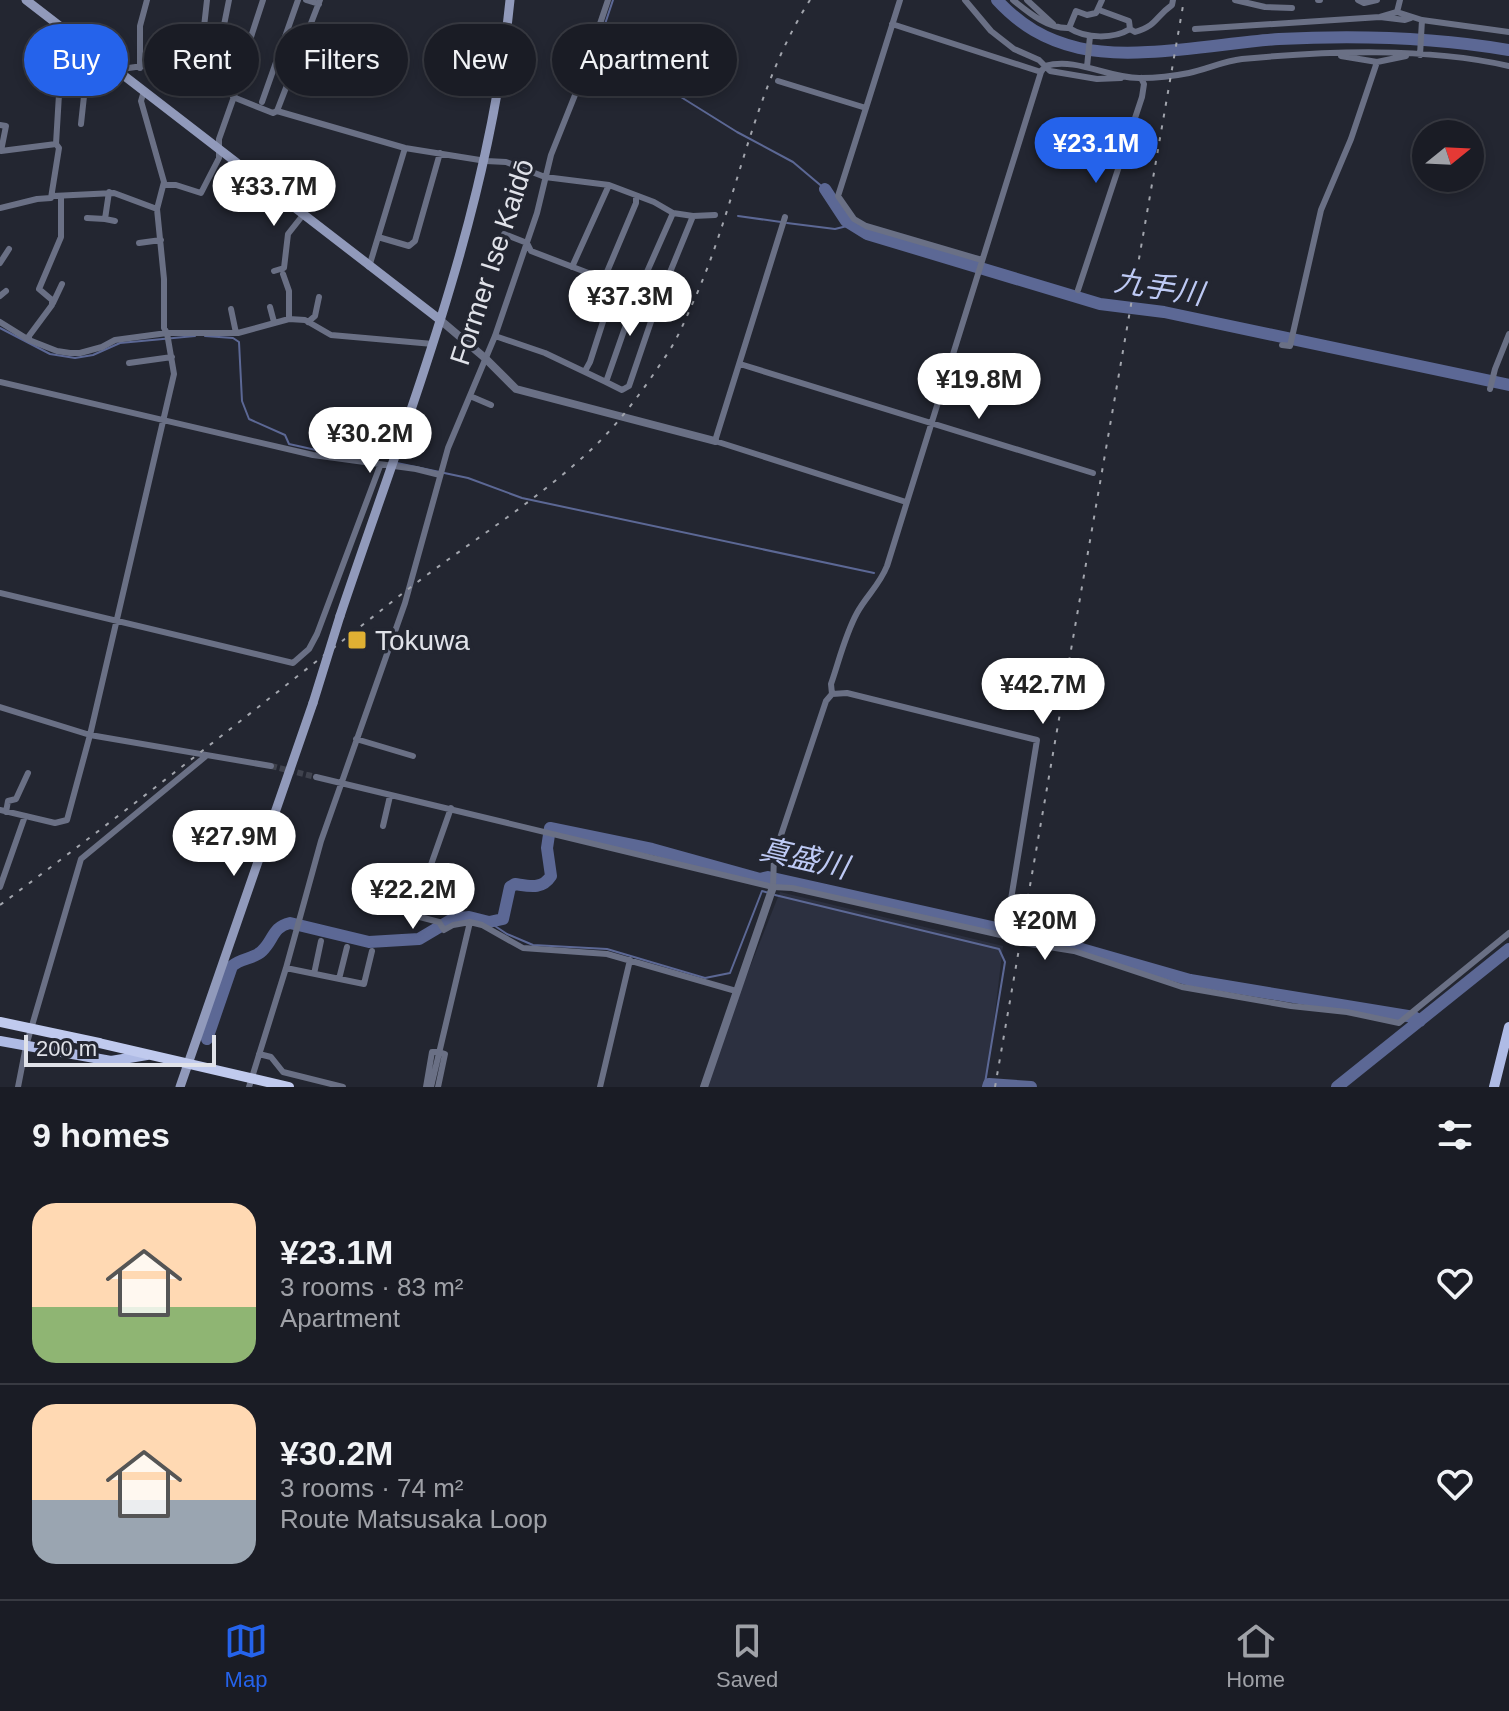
<!DOCTYPE html>
<html lang="en">
<head>
<meta charset="utf-8">
<style>
	:root { --surface:#1a1c25; --page:#272932; --text:#f1f3f6; --muted:#9fa1a7; --line:#383a42; --accent:#2563eb }
	body { margin:0; font-family:Helvetica,"Noto Sans JP",sans-serif; background:var(--page); color:var(--text); height:100vh; display:flex; flex-direction:column; font-size:30px; white-space:nowrap }
	* { box-sizing:border-box; margin:0 }
	p { font-size:26px; color:var(--muted) }
	.icon { flex:none; width:44px; height:44px; fill:none; stroke:currentColor; stroke-width:2; stroke-linecap:round; stroke-linejoin:round }
	.map { position:relative; height:1087px; overflow:hidden }
	.sheet { display:flex; flex-direction:column; background:var(--surface); flex:1 }
	.sheet>* { flex:none }
	.guide { position:absolute; left:24px; top:24px; width:800px; height:72px; display:flex; gap:16px }
	.needle { width:52px; rotate:72deg }
	.controls { position:absolute; left:1412px; top:120px; display:grid; gap:16px }
	.controls a { display:grid; place-items:center; width:72px; height:72px; border-radius:50%; background:var(--surface); box-shadow:0 4px 12px #0003,0 0 0 2px var(--line); font-size:40px }
	.scale { position:absolute; left:24px; bottom:20px; width:192px; box-sizing:border-box; padding-left:8px; border:4px solid #e0e2e9; border-top:0; font-size:22px; line-height:28px; white-space:nowrap; color:#e0e2e9; -webkit-text-stroke:6px #232631; paint-order:stroke }
	.price { position:absolute; translate:-50% -68px; padding:0 18px; border-radius:28px; background:#fff; color:#222; font-size:26px; line-height:52px; filter:drop-shadow(0 2px 4px #0008) }
	.price::after { content:''; position:absolute; left:50%; top:48px; width:24px; height:18px; margin-left:-12px; background:inherit; clip-path:polygon(0 0,100% 0,50% 100%) }
	.price.current { background:var(--accent); color:#fff }
	ul { padding:0; list-style:none }
	li { display:flex; align-items:center; gap:24px; height:200px; padding:0 32px }
	li+li { border-top:2px solid var(--line) }
	li span { display:grid; place-items:center; flex:none; width:224px; height:160px; border-radius:24px; color:#555 }
	li>.icon { margin-inline-start:auto }
	span .icon { width:96px; height:96px; fill:#fffc; stroke-width:1 }
	li b { font-size:34px }
	h2 { display:flex; justify-content:space-between; align-items:center; height:96px; padding:0 32px; font-size:34px }
	.tag { padding:0 28px; border-radius:36px; background:var(--surface); box-shadow:0 4px 12px #0003,0 0 0 2px var(--line); font-size:28px; line-height:72px }
	.tag.current { background:var(--accent); color:#fff }
	.tab-bar { display:flex; justify-content:space-around; align-items:center; height:112px; border-top:2px solid var(--line); background:var(--surface); font-size:22px; color:var(--muted) }
	.tab-bar a { display:grid; justify-items:center; gap:4px }
	.tab-bar .current { color:var(--accent) }
	.map>svg:first-child { display:block }
	.built { fill:#2c3040 }
	.lines { fill:none; stroke-linecap:round; stroke-linejoin:round }
	.stream { stroke:#5c6895; stroke-width:2 }
	.river { stroke:#5c6895; stroke-width:12 }
	.minor-tunnel { stroke:#3f424d; stroke-width:6; stroke-dasharray:6 3; stroke-linecap:butt }
	.minor { stroke:#6a7085; stroke-width:6 }
	.tertiary { stroke:#6a7085; stroke-width:8 }
	.secondary { stroke:#919abb; stroke-width:9 }
	.primary { stroke:#afbbe5; stroke-width:10 }
	.trunk { stroke:#c0caee; stroke-width:10 }
	.rail { stroke:#a2a5ad; stroke-width:2; stroke-dasharray:4 8; stroke-linecap:butt }
	.secondary-bridge { stroke:#919abb; stroke-width:9 }
	.trunk-bridge { stroke:#c0caee; stroke-width:10 }
	.poi-dot { fill:#dfb033; stroke:#232631; stroke-width:3 }
	.labels { text-anchor:middle; dominant-baseline:central; stroke-width:7; stroke-linejoin:round; paint-order:stroke }
	.street-label { font-size:28px; fill:#e0e2e9; stroke:#232631 }
	.poi-label { font-size:28px; fill:#e0e2e9; stroke:#232631; text-anchor:start }
	.water-label { font-size:30px; font-style:italic; fill:#bdc9f4; stroke:#232631 }
</style>
</head>
<body>
<div class="map">
<svg width="1509" height="1087" viewBox="0 0 1509 1087">
	<rect width="100%" height="100%" fill="#232631"/>
	<path class="built" d="M780,892L1003,946L986,1087H702Z"/>
	<g class="lines">
		<path class="stream" d="M613,0L605,24L628,63L644,74L737,132L793,162L825,189
			M738,216L781,222
			M787,223L835,229L851,225
			M0,328L50,354L75,358L93,355L120,343L195,336
			M205,336L233,338L239,342L242,401L249,419L285,435L289,444L343,456
			M397,463L468,478L522,498L874,573
			M775,895L999,949L1005,962L985,1083L989,1084
			M489,922L507,934L533,945L607,949L705,978L730,973L762,891L769,893"/>
		<path class="river" d="M997,0C1020,25 1045,40 1079,48C1135,61 1220,43 1279,39C1356,35 1433,37 1509,50
			M825,189L846,221L867,234L1100,304L1164,312L1509,385
			M207,1039L232,966C241,958 254,959 262,951C274,940 272,927 290,923L369,942L419,939L451,920L460,918L469,917L489,922L503,919L510,887L515,884C529,886 542,890 551,876L547,848L550,828L652,849L760,879L768,877L1050,940L1190,980L1414,1017L1420,1021
			M988,1087L989,1084L1031,1087
			M1337,1087L1509,949"/>
		<path class="minor-tunnel" d="M271,766L316,777"/>
		<path class="minor" d="M306,0L319,4
			M965,0L991,31L1014,49L1039,60L1050,71L1097,79L1121,78
			M1013,0C1029,13 1048,29 1069,28
			M1027,0L1053,24
			M1102,0L1096,13L1087,15L1076,11L1069,28C1086,39 1114,39 1130,29
			M1235,0L1265,7L1292,8
			M1318,0H1320
			M1358,0L1364,3L1377,0
			M1099,10L1129,21L1130,29L1135,32C1158,25 1155,17 1172,5L1173,0
			M1397,12L1400,0
			M1380,17L1405,20L1411,18
			M892,24L1041,72
			M1195,29L1380,17L1397,12L1422,20L1509,32
			M1420,55L1422,20
			M1341,56L1377,62
			M1045,66C1078,57 1109,79 1141,78C1156,78 1174,76 1189,73C1207,69 1224,61 1242,59C1328,51 1425,47 1509,66
			M1087,67L1090,36
			M140,68V26L147,0
			M192,71L203,36L207,0
			M210,77L220,45L229,0
			M778,81L866,108L838,196L854,219L866,226L982,260
			M230,86L236,83L263,0
			M233,97L273,113L277,111L405,148L486,161L506,162L545,177L609,185L654,202L673,213L693,216L715,215
			M262,102L298,0
			M866,108L900,0
			M277,111L320,0
			M81,124L85,87L93,71
			M0,125L6,126L1,151L56,144L61,61L100,72L164,63L177,65L230,86L236,91L219,139V158L201,193L176,185H164
			M109,192L105,219L115,221
			M53,196L114,193L157,209
			M0,208L37,199L51,198L59,148L56,144
			M785,217L715,441L906,502
			M87,218L105,219
			M504,234L527,243L531,251L604,279L636,203V196
			M378,237L409,246L415,241L440,153
			M139,243L161,240
			M0,263L9,249
			M369,267L405,148
			M572,267L609,185
			M274,271L284,268L288,234L303,215
			M283,274L289,291V319
			M1078,290L1142,97L1144,84L1141,78
			M0,296L6,291
			M635,299L657,304L693,216
			M53,303L62,284
			M270,307L274,322
			M231,309L236,333
			M0,322L29,340L57,351L70,353H80L102,347L115,340L167,333H238L289,319L305,320L331,335L433,344
			M308,322L315,316L319,297
			M495,336L545,353L606,382L635,299L673,213
			M29,340V336L52,305V300L39,289L61,237V197
			M1282,345L1290,346L1321,210L1351,139L1377,62L1406,56
			M129,363L172,357
			M740,364L1093,473
			M585,371L590,362L609,303L632,307
			M0,382L313,455L416,469L440,475
			M606,382L622,390L629,386L657,304
			M1490,389L1495,369L1509,334
			M470,396L491,405
			M0,593L293,663L309,649L317,634L380,466
			M832,694L847,693L1037,740L1005,936
			M0,707L90,735L271,766
			M356,739L413,756
			M316,777L773,887L792,888L1005,936L1024,943L1074,951L1182,987L1291,1006L1347,1012L1399,1023L1509,933
			M451,808L415,910L416,916L439,922L444,930L453,925L470,922L482,925L523,948L607,954L736,991
			M0,810L55,823L67,820L90,735L174,374L167,333L164,328V279L157,209L164,182L141,101L144,91
			M6,812L8,801L16,799L28,773
			M383,826L390,796
			M0,887L25,816
			M773,887L774,856L826,701L832,694L831,684C839,661 845,635 857,613C866,596 879,586 887,566L1041,72L1045,66
			M286,968L364,984L372,951
			M314,974L321,941
			M339,979L347,947
			M259,1054L271,1057L283,1072L343,1087
			M18,1087L26,1046L81,859L206,756
			M249,1087L286,968L321,841L405,603L448,448L495,336L537,213L551,155L581,80L608,0
			M426,1087L432,1052H439
			M431,1087L470,922
			M438,1087L445,1054L439,1052
			M600,1087L630,960"/>
		<path class="tertiary" d="M439,319L485,358L516,389L715,441
			M704,1087L773,887"/>
		<path class="secondary" d="M26,0L439,319
			M340,616C408,413 489,215 510,0
			M180,1087L313,703"/>
		<path class="primary" d="M0,1041L111,1061L147,1055
			M1494,1087L1509,1027"/>
		<path class="trunk" d="M99,1043L289,1087"/>
		<path class="rail" d="M0,905C135,805 266,701 398,597C464,545 537,502 597,444C622,419 644,389 663,360C677,341 685,320 695,298C738,201 752,91 810,0
			M995,1087L1184,0"/>
		<path class="secondary-bridge" d="M313,703L340,616"/>
		<path class="trunk-bridge" d="M0,1022L99,1043"/>
	</g>
	<rect class="poi-dot" x="347" y="630" width="20" height="20" rx="4"/>
	<g class="labels">
		<g class="street-label">
			<text transform="translate(492 262) rotate(-72)">Former Ise Kaidō</text>
		</g>
		<g class="poi-label">
			<text x="375" y="640">Tokuwa</text>
		</g>
		<g class="water-label">
			<text transform="translate(1159 287) rotate(9)">九手川</text>
			<text transform="translate(804 858) rotate(13)">真盛川</text>
		</g>
	</g>
</svg>
<div class="controls">
<a><svg class="needle" viewBox="-14 -14 28 28"><path d="M0-13l5 13h-10z" fill="#e53935"/><path d="M0 13l5-13h-10z" fill="#9fa1a7"/></svg></a>
</div>
<div class="scale">200 m</div>
<b class="price current" style="left:1096px;top:185px">¥23.1M</b>
<b class="price" style="left:274px;top:228px">¥33.7M</b>
<b class="price" style="left:630px;top:338px">¥37.3M</b>
<b class="price" style="left:979px;top:421px">¥19.8M</b>
<b class="price" style="left:370px;top:475px">¥30.2M</b>
<b class="price" style="left:1043px;top:726px">¥42.7M</b>
<b class="price" style="left:234px;top:878px">¥27.9M</b>
<b class="price" style="left:413px;top:931px">¥22.2M</b>
<b class="price" style="left:1045px;top:962px">¥20M</b>
<div class="guide">
<a class="tag current">Buy</a>
<a class="tag">Rent</a>
<a class="tag">Filters</a>
<a class="tag">New</a>
<a class="tag">Apartment</a>
</div>
</div>
<section class="sheet">
<h2>9 homes<svg class="icon" aria-label="filters" viewBox="0 0 24 24"><path d="M4 7h16M4 17h16"/><circle cx="9" cy="7" r="2"/><circle cx="15" cy="17" r="2"/></svg></h2>
<ul>
<li><span style="background:linear-gradient(#ffd9b3 65%,#8fb573 0)"><svg class="icon" aria-label="home" viewBox="0 0 24 24"><path d="M3 11l9-7 9 7M6 9v11h12V9"/></svg></span><div><b>¥23.1M</b><p>3 rooms · 83 m²</p><p>Apartment</p></div><svg class="icon" aria-label="heart" viewBox="0 0 24 24"><path d="M12 20l-8-8c-3-5 5-10 8-4 3-6 11-1 8 4z"/></svg></li>
<li><span style="background:linear-gradient(#ffd9b3 60%,#9aa5b1 0)"><svg class="icon" aria-label="home" viewBox="0 0 24 24"><path d="M3 11l9-7 9 7M6 9v11h12V9"/></svg></span><div><b>¥30.2M</b><p>3 rooms · 74 m²</p><p>Route Matsusaka Loop</p></div><svg class="icon" aria-label="heart" viewBox="0 0 24 24"><path d="M12 20l-8-8c-3-5 5-10 8-4 3-6 11-1 8 4z"/></svg></li>
</ul>
</section>
<nav class="tab-bar">
<a class="current"><svg class="icon" aria-label="map" viewBox="0 0 24 24"><path d="M3 6l6-2 6 2 6-2v14l-6 2-6-2-6 2zM9 4v14M15 6v14"/></svg>Map</a>
<a><svg class="icon" aria-label="saved" viewBox="0 0 24 24"><path d="M7 4h10v16l-5-4-5 4z"/></svg>Saved</a>
<a><svg class="icon" aria-label="home" viewBox="0 0 24 24"><path d="M3 11l9-7 9 7M6 9v11h12V9"/></svg>Home</a>
</nav>
</body>
</html>
